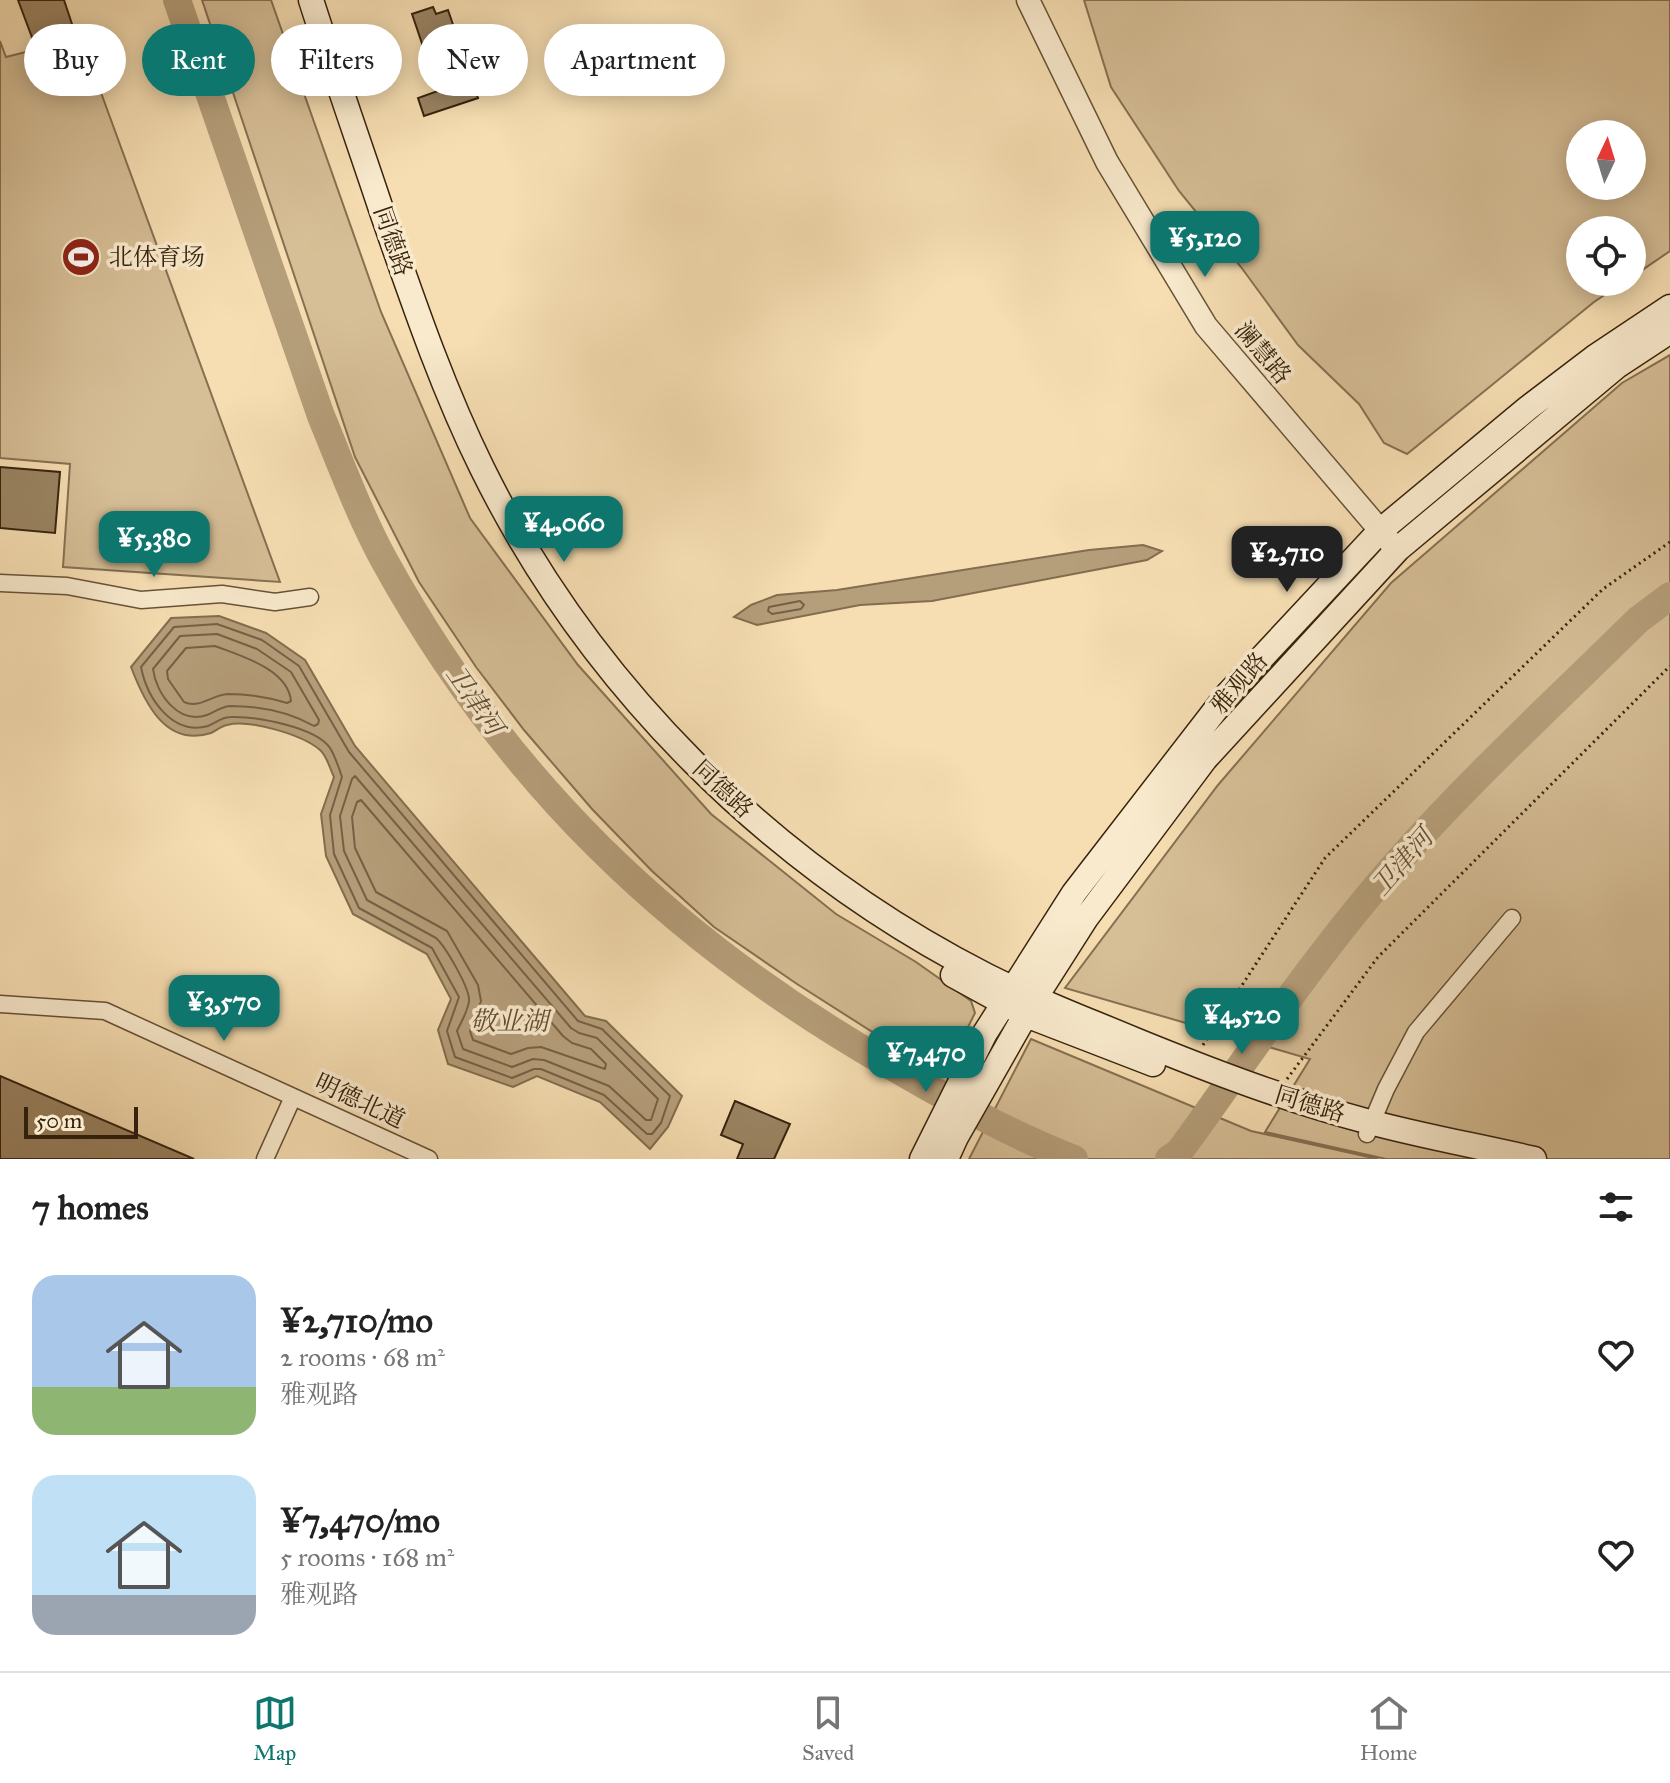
<!DOCTYPE html>
<html lang="en">
<head>
<meta charset="utf-8">
<style>
	:root { --surface:#fff; --page:#f6f6f6; --text:#222; --muted:#767676; --line:#e0e0e0; --accent:#0f766e }
	body { margin:0; font-family:"IM FELL Great Primer","Noto Serif SC",serif; background:var(--page); color:var(--text); height:100vh; display:flex; flex-direction:column; font-size:30px; white-space:nowrap }
	* { box-sizing:border-box; margin:0 }
	p { font-size:26px; color:var(--muted) }
	.icon { flex:none; width:44px; height:44px; fill:none; stroke:currentColor; stroke-width:2; stroke-linecap:round; stroke-linejoin:round }
	.map { position:relative; height:1159px; overflow:hidden }
	.details { display:flex; flex-direction:column; background:var(--surface); flex:1 }
	.details>* { flex:none }
	.hud { position:absolute; left:24px; top:24px; width:800px; height:72px; display:flex; gap:16px }
	.needle { width:52px; rotate:4deg }
	.buttons { position:absolute; left:1566px; top:120px; display:grid; gap:16px }
	.buttons a { display:grid; place-items:center; width:80px; height:80px; border-radius:50%; background:var(--surface); box-shadow:0 4px 20px #0003; font-size:40px }
	.scale { position:absolute; left:24px; bottom:20px; width:114px; box-sizing:border-box; padding-left:8px; border:4px solid #37230d; border-top:0; font-size:22px; line-height:28px; white-space:nowrap; color:#37230d; -webkit-text-stroke:6px #f9eacd; paint-order:stroke }
	.price { position:absolute; translate:-50% -68px; padding:0 18px; border-radius:16px; background:var(--accent); color:#fff; font-size:26px; line-height:52px; filter:drop-shadow(0 2px 4px #0008) }
	.price::after { content:''; position:absolute; left:50%; top:48px; width:24px; height:18px; margin-left:-12px; background:inherit; clip-path:polygon(0 0,100% 0,50% 100%) }
	.price.on { background:#222; color:#fff }
	ul { padding:0; list-style:none }
	li { display:flex; align-items:center; gap:24px; height:200px; padding:0 32px }
	li span { display:grid; place-items:center; flex:none; width:224px; height:160px; border-radius:24px; color:#555 }
	li>.icon { margin-inline-start:auto }
	span .icon { width:96px; height:96px; fill:#fffc; stroke-width:1 }
	li b { font-size:34px }
	h2 { display:flex; justify-content:space-between; align-items:center; height:96px; padding:0 32px; font-size:34px }
	.tag { padding:0 28px; border-radius:36px; background:var(--surface); box-shadow:0 4px 20px #0003; font-size:28px; line-height:72px }
	.tag.on { background:var(--accent); color:#fff }
	.tab-bar { display:flex; justify-content:space-around; align-items:center; height:112px; border-top:2px solid var(--line); background:var(--surface); font-size:22px; color:var(--muted) }
	.tab-bar a { display:grid; justify-items:center; gap:4px }
	.tab-bar .on { color:var(--accent) }
	.map>svg:first-child { display:block }
	.green { fill:#d6be96; stroke:#867052; stroke-width:2; fill-rule:evenodd }
	.water { fill:#b59e7a; stroke:#836d4e; stroke-width:2 }
	.lines { fill:none; stroke-linecap:round; stroke-linejoin:round }
	.shore { stroke:#766044; stroke-width:2 }
	.river { stroke:#b59e7a; stroke-width:28 }
	.building { fill:#9a8463; stroke:#37230d; stroke-width:2 }
	.minor-casing { stroke:#675236; stroke-width:19 }
	.tertiary-casing { stroke:#675236; stroke-width:25 }
	.secondary-casing { stroke:#37230d; stroke-width:27 }
	.path { stroke:#37230d; stroke-width:3; stroke-dasharray:2 4; stroke-linecap:butt }
	.minor { stroke:#f9eacd; stroke-width:16 }
	.tertiary { stroke:#f9eacd; stroke-width:22 }
	.secondary { stroke:#f9eacd; stroke-width:24 }
	.labels { text-anchor:middle; dominant-baseline:central; stroke-width:7; stroke-linejoin:round; paint-order:stroke }
	.street-label { font-size:24px; fill:#37230d; stroke:#f9eacd }
	.poi-label { font-size:24px; fill:#37230d; stroke:#f9eacd; text-anchor:start }
	.water-label { font-size:26px; font-style:italic; fill:#634e33; stroke:#f9eacd }
</style>
</head>
<body>
<div class="map">
<svg width="1670" height="1159" viewBox="0 0 1670 1159">
	<rect width="100%" height="100%" fill="#f6deb2"/>
	<filter id="stains"><feTurbulence type="fractalNoise" baseFrequency=".0025" numOctaves="4"/><feColorMatrix values="0 0 0 0 .2 0 0 0 0 .09 0 0 0 0 .02 0 0 0 .5 -.17"/></filter>
	<radialGradient id="worn" r=".72"><stop offset=".6" stop-color="#630" stop-opacity="0"/><stop offset="1" stop-color="#630" stop-opacity=".3"/></radialGradient>
	<path class="green" d="M202,0H271L381,312L470,518L578,665L711,814L836,914L916,962L971,1001L975,1013L943,1077L797,984L714,927L652,871L592,809L524,730L476,667L419,582L355,457Z
		M1084,0H1670V251L1632,277V230H1580V282H1624L1594,302L1407,454L1384,443L1359,404L1298,345L1241,267L1179,191L1111,87ZM1580,134H1632V186H1580Z
		M81,38L280,582L63,567L70,464L0,458V41L6,57Z
		M1670,355V1159H1386L1265,1132L1310,1059L1065,988L1218,785L1391,583L1622,383Z
		M1031,1039L1251,1131L1378,1159H969Z"/>
	<path class="water" d="M1143,545L1162,551L1147,560L932,601L860,605L757,625L734,617L751,605L777,595L837,590L1089,550Z
		M219,616L266,633L305,660L355,746L585,1016L606,1021L682,1096L668,1127L650,1149L600,1102L537,1076L513,1087L448,1064L438,1030L451,999L427,954L353,914L326,856L321,814L334,777C330,769 327,756 320,750C303,735 250,719 227,725C221,726 216,731 211,733C165,748 144,701 131,667L171,618Z"/>
	<g class="lines">
		<path class="shore" d="M800,601L804,605L801,609L772,614L768,611L769,607Z
			M217,624L262,640L299,666L349,752L578,1021L602,1029L670,1096L661,1123L652,1134H647L604,1095L541,1069H534L512,1078L455,1057L447,1031L459,997L432,948L359,908L334,854L330,815L342,777C339,768 335,756 330,748C316,727 255,716 231,717C221,717 216,723 208,726C172,736 147,698 141,667L174,627Z
			M217,634L257,649L291,672L319,720L318,724L314,726C289,712 258,706 230,706C220,707 215,712 207,715C179,725 156,694 153,669L180,636Z
			M215,646C241,656 288,669 291,701L287,703C267,697 249,694 228,694C211,695 200,709 184,702L168,679L167,671L186,648Z
			M355,776L571,1028L579,1033L597,1038L658,1099L651,1120H646L609,1086L544,1060L533,1059L512,1067L463,1049L457,1031C461,1022 468,1011 469,1001C470,988 445,946 436,938L367,900L344,851L340,816L352,779Z
			M361,800L563,1036L572,1043L591,1049L606,1064L605,1069L541,1047L528,1048L511,1054L473,1040L470,1031L481,1001L478,985L447,931L376,892L355,848L352,817L357,802Z"/>
		<path class="river" d="M177,0L321,416C341,464 359,514 384,560C505,780 669,938 886,1063C947,1098 1008,1134 1074,1159
			M1169,1159L1179,1152L1193,1133C1260,1039 1325,943 1402,857C1476,774 1559,698 1638,620L1670,596"/>
	</g>
	<path class="building" d="M18,0H64L73,27L33,40Z
		M433,7L436,14L448,10L478,98L424,116L418,98L438,91L412,14Z
		M0,467L60,472L55,533L0,528Z
		M0,1076L194,1159H0Z
		M735,1101L790,1124L774,1159H737L743,1144L721,1135Z"/>
	<g class="lines">
		<g class="minor-casing">
			<path id="minor" d="M0,583L67,586L141,600L222,594L275,602L310,597
				M0,1004L105,1011L429,1159
				M1367,1134L1386,1089L1416,1032L1512,918
				M265,1159L293,1097"/>
		</g>
		<g class="tertiary-casing">
			<path id="tertiary" d="M1028,0L1107,162L1206,326L1391,543"/>
		</g>
		<g class="secondary-casing">
			<path id="secondary" d="M311,0C334,72 359,143 383,215C413,301 442,387 482,468C589,685 770,865 985,975C1034,1000 1085,1019 1135,1040C1211,1071 1287,1100 1366,1121C1421,1136 1478,1146 1534,1159
				M953,975L1026,1015L1153,1064
				M922,1159L985,1033L1074,893L1227,695L1380,531L1528,408L1595,357L1670,307
				M946,1159L956,1137L1035,998L1086,918L1205,759L1398,549L1617,366L1670,331"/>
		</g>
		<path class="path" d="M1203,1045L1325,858L1603,589L1670,542
			M1287,1079L1378,957L1670,666"/>
		<use href="#minor" class="minor"/>
		<use href="#tertiary" class="tertiary"/>
		<use href="#secondary" class="secondary"/>
	</g>
	<defs>
		<g id="stadium-disc" transform="scale(2)"><circle r="9.5" fill="#8f2418" stroke="#f9eacd"/><path d="M0-5a6.5 5 0 1 0 0 10a6.5 5 0 1 0 0-10ZM-3.5-1.8h7v3.6h-7Z" fill="#fff"/></g>
	</defs>
	<g fill-rule="evenodd">
		<use href="#stadium-disc" x="81" y="257"/>
	</g>
	<g class="labels">
		<g class="street-label">
			<text transform="translate(393 241) rotate(71)">同德路</text>
			<text transform="translate(1263 353) rotate(50)">澜慧路</text>
			<text transform="translate(1239 683) rotate(-49)">雅观路</text>
			<text transform="translate(723 789) rotate(43)">同德路</text>
			<text transform="translate(360 1101) rotate(25)">明德北道</text>
			<text transform="translate(1310 1104) rotate(17)">同德路</text>
		</g>
		<g class="poi-label">
			<text x="109" y="257">北体育场</text>
		</g>
		<g class="water-label">
			<text transform="translate(475 700) rotate(55)">卫津河</text>
			<text transform="translate(1402 862) rotate(-49)">卫津河</text>
			<text x="509" y="1021">敬业湖</text>
		</g>
	</g>
	<rect width="100%" height="100%" filter="url(#stains)"/>
	<rect width="100%" height="100%" fill="url(#worn)"/>
</svg>
<div class="buttons">
<a><svg class="needle" viewBox="-14 -14 28 28"><path d="M0-13l5 13h-10z" fill="#e53935"/><path d="M0 13l5-13h-10z" fill="#767676"/></svg></a>
<a><svg class="icon" aria-label="locate" viewBox="0 0 24 24"><circle cx="12" cy="12" r="6"/><path d="M12 2v4M12 18v4M2 12h4M18 12h4"/></svg></a>
</div>
<div class="scale">50 m</div>
<b class="price" style="left:1205px;top:279px">¥5,120</b>
<b class="price" style="left:564px;top:564px">¥4,060</b>
<b class="price" style="left:154px;top:579px">¥5,380</b>
<b class="price on" style="left:1287px;top:594px">¥2,710</b>
<b class="price" style="left:224px;top:1043px">¥3,570</b>
<b class="price" style="left:1242px;top:1056px">¥4,520</b>
<b class="price" style="left:926px;top:1094px">¥7,470</b>
<div class="hud">
<a class="tag">Buy</a>
<a class="tag on">Rent</a>
<a class="tag">Filters</a>
<a class="tag">New</a>
<a class="tag">Apartment</a>
</div>
</div>
<section class="details">
<h2>7 homes<svg class="icon" aria-label="filters" viewBox="0 0 24 24"><path d="M4 7h16M4 17h16"/><circle cx="9" cy="7" r="2"/><circle cx="15" cy="17" r="2"/></svg></h2>
<ul>
<li><span style="background:linear-gradient(#a9c7e8 70%,#8fb573 0)"><svg class="icon" aria-label="home" viewBox="0 0 24 24"><path d="M3 11l9-7 9 7M6 9v11h12V9"/></svg></span><div><b>¥2,710/mo</b><p>2 rooms · 68 m²</p><p>雅观路</p></div><svg class="icon" aria-label="heart" viewBox="0 0 24 24"><path d="M12 20l-8-8c-3-5 5-10 8-4 3-6 11-1 8 4z"/></svg></li>
<li><span style="background:linear-gradient(#bfe0f5 75%,#9aa5b1 0)"><svg class="icon" aria-label="home" viewBox="0 0 24 24"><path d="M3 11l9-7 9 7M6 9v11h12V9"/></svg></span><div><b>¥7,470/mo</b><p>5 rooms · 168 m²</p><p>雅观路</p></div><svg class="icon" aria-label="heart" viewBox="0 0 24 24"><path d="M12 20l-8-8c-3-5 5-10 8-4 3-6 11-1 8 4z"/></svg></li>
</ul>
</section>
<nav class="tab-bar">
<a class="on"><svg class="icon" aria-label="map" viewBox="0 0 24 24"><path d="M3 6l6-2 6 2 6-2v14l-6 2-6-2-6 2zM9 4v14M15 6v14"/></svg>Map</a>
<a><svg class="icon" aria-label="saved" viewBox="0 0 24 24"><path d="M7 4h10v16l-5-4-5 4z"/></svg>Saved</a>
<a><svg class="icon" aria-label="home" viewBox="0 0 24 24"><path d="M3 11l9-7 9 7M6 9v11h12V9"/></svg>Home</a>
</nav>
</body>
</html>
